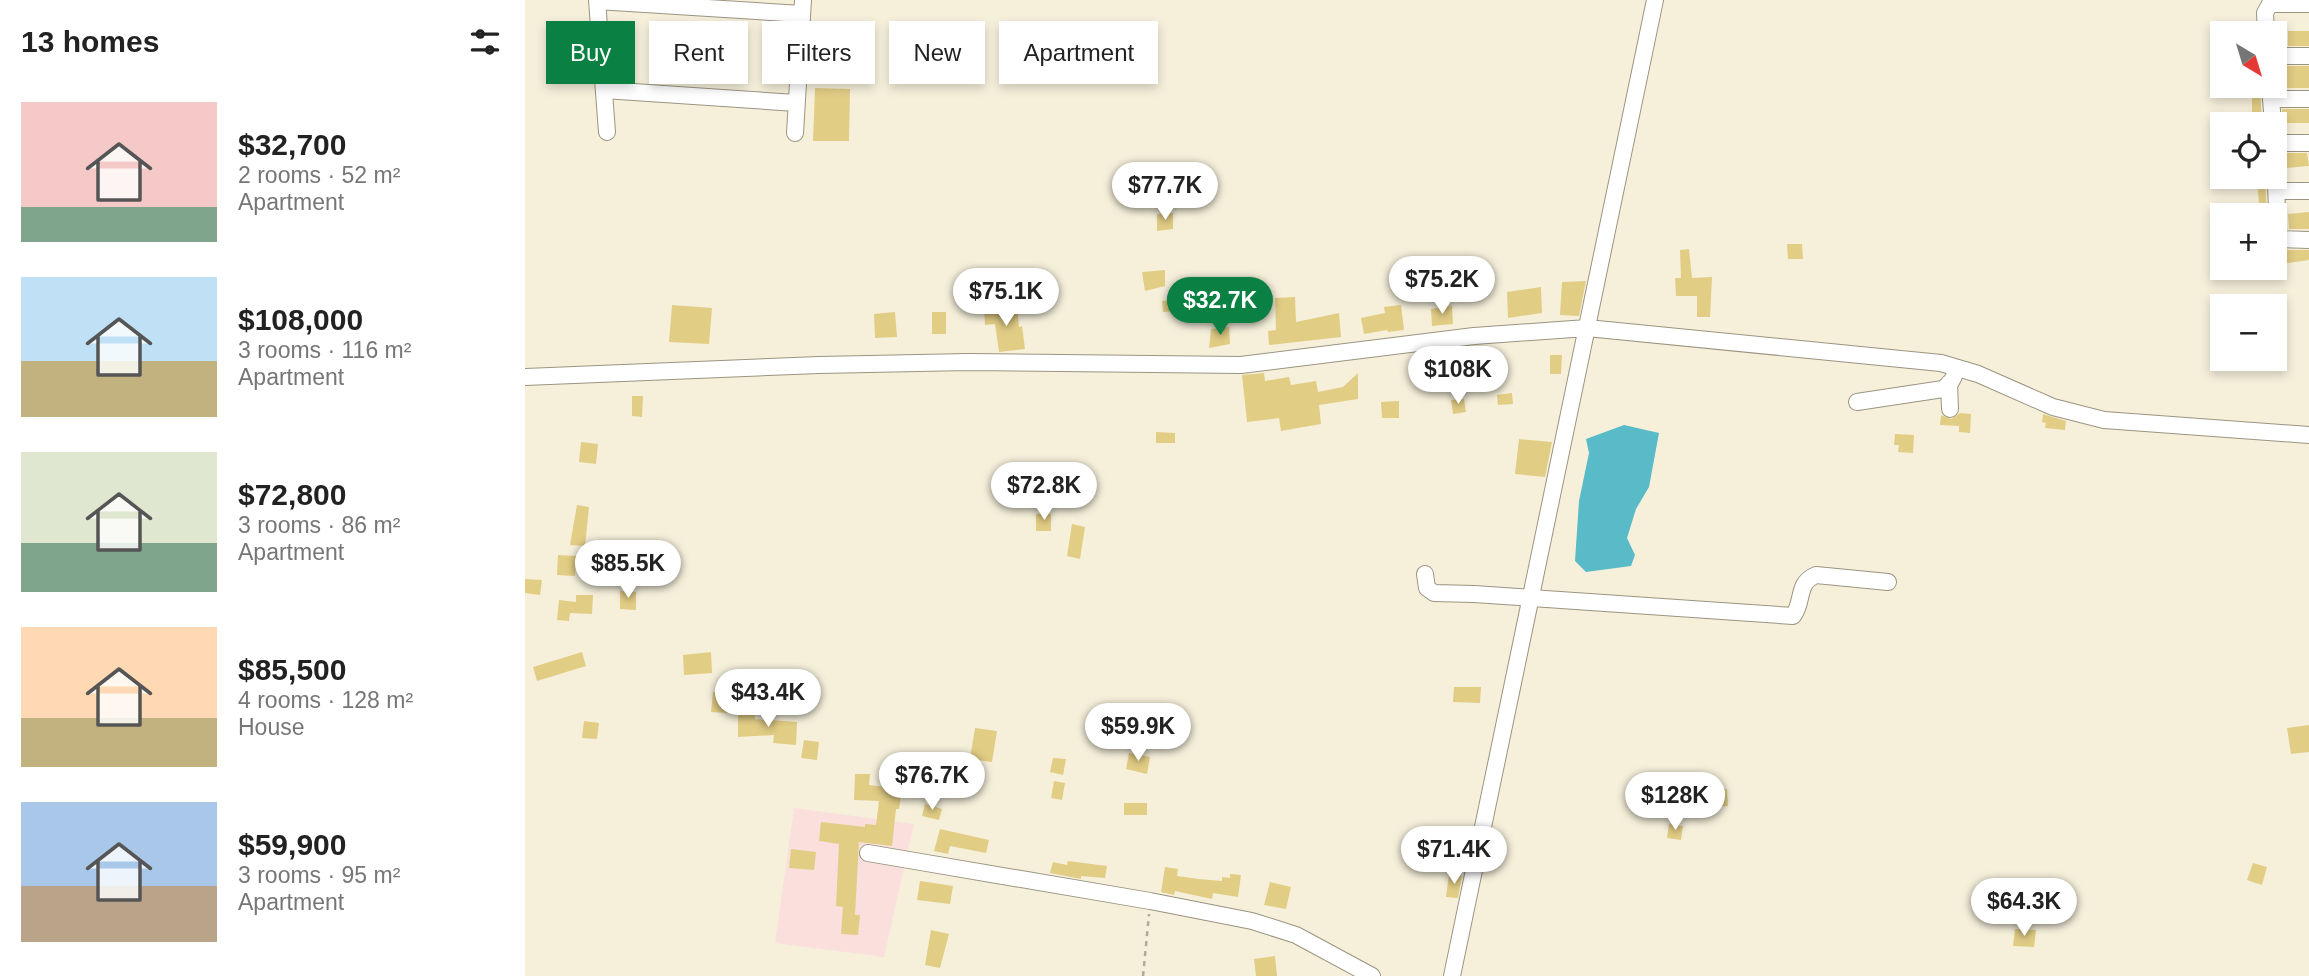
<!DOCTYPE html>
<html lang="en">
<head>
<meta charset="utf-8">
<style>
	:root { --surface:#fff; --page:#f2f2f2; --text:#222; --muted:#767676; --accent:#0b8043 }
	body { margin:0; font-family:Arial,sans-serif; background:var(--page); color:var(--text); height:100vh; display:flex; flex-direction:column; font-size:26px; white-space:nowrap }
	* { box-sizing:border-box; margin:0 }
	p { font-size:23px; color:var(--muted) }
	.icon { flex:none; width:38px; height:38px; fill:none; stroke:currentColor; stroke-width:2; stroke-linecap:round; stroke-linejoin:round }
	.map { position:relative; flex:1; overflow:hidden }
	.side { display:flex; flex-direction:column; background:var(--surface); width:525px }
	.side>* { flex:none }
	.banner { position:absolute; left:21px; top:21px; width:665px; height:63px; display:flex; gap:14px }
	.needle { width:46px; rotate:142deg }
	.controls { position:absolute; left:1685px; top:21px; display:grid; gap:14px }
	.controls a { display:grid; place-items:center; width:77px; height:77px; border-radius:0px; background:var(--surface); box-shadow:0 4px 10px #0003; font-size:35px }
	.price { position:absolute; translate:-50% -60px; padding:0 16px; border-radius:24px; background:#fff; color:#222; font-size:23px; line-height:46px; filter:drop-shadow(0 2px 4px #0008) }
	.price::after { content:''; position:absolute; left:50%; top:42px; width:21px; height:16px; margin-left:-10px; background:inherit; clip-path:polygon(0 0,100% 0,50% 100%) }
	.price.active { background:var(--accent); color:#fff }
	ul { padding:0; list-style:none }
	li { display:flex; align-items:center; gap:21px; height:175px; padding:0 21px }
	li span { display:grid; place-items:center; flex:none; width:196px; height:140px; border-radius:0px; color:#555 }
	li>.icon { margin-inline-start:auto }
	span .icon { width:84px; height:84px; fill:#fffc; stroke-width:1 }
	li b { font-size:30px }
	h2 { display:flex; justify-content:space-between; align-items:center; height:84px; padding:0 21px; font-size:30px }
	.pill { padding:0 24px; border-radius:0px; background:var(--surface); box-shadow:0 4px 10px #0003; font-size:24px; line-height:63px }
	.pill.active { background:var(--accent); color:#fff }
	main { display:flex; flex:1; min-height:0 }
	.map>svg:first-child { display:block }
	.education { fill:#fadfdd }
	.water { fill:#58bbc7 }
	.building { fill:#e2cd85 }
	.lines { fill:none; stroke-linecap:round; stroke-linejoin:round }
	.minor-casing { stroke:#9a9481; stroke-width:18 }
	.path { stroke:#afaa9a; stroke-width:2.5; stroke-dasharray:5 5; stroke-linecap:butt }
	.minor { stroke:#fff; stroke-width:16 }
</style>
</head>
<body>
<main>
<section class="side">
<h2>13 homes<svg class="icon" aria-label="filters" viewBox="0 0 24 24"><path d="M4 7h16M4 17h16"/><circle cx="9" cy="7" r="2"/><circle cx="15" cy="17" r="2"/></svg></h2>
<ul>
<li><span style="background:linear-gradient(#f6c9c9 75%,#7fa58c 0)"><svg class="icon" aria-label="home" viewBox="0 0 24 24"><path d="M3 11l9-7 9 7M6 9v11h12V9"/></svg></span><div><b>$32,700</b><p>2 rooms · 52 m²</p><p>Apartment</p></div></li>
<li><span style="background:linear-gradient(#bfe0f5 60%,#c2b280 0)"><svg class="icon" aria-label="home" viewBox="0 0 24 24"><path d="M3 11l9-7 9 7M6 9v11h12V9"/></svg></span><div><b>$108,000</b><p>3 rooms · 116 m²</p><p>Apartment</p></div></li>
<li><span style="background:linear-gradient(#dfe7d0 65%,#7fa58c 0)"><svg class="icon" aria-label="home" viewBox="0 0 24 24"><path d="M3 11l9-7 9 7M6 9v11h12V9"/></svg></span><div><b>$72,800</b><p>3 rooms · 86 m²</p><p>Apartment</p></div></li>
<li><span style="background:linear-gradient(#ffd9b3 65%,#c2b280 0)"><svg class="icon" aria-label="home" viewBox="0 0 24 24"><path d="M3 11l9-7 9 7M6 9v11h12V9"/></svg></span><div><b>$85,500</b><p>4 rooms · 128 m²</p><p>House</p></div></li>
<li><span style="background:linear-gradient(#a9c7e8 60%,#b9a48a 0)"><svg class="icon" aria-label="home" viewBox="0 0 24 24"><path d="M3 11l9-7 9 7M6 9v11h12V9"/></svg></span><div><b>$59,900</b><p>3 rooms · 95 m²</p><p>Apartment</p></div></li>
</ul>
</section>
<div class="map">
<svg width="1784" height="976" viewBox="0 0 1784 976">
	<rect width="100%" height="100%" fill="#f6f0db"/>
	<path class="education" d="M269,808L389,824L359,957L250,943Z"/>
	<path class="water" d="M1099,425L1134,433L1124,487L1111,509L1102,538L1110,555L1106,566L1061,572L1050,561L1054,501L1064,453L1061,439Z"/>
	<path class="building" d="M1763,31H1784V46H1763Z
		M1751,66H1784V88H1756Z
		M1727,86H1735L1737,124H1727Z
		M290,88L325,89L324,141H288Z
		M1757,109H1784V123H1758Z
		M1758,153H1782L1784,166L1761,168Z
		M1732,180H1740L1742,215H1735Z
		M1784,212V229H1764L1763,214Z
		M648,213V229L632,231V214Z
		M1262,244H1277L1278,259H1263Z
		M1164,249L1167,278L1187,277L1185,317H1172V296H1151L1150,278H1156L1155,250Z
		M1750,250H1784V260L1755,264L1754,260L1750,261Z
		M640,270V286L620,291L617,272Z
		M688,280V312L665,313V310L638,312L637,301L664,298L663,283Z
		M1061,281L1054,316L1035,315L1037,282Z
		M1016,287L1017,313L983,318L982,292Z
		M770,297L771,322L814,313L816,337L744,345L743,331L751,330L750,298Z
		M147,305L187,308L184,344L144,342Z
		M876,305L879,330L863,332L862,330L839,334L836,318L860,313L859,307Z
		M492,306L494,327L497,326L500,349L474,352L470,324L460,325L459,309Z
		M927,306L928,324L907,326L906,309Z
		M370,312L372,337L350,338L349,314Z
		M407,312H421V334H407Z
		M704,327L705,344L684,348L686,329Z
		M1025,355H1037L1036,374H1025Z
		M932,367L945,368L944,371L969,369L970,382L931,377Z
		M739,373L740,381L764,377L766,385L791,381L793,392L818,387L833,373V399L794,405L796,424L756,431L754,418L722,422L717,375Z
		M987,393L988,404L973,405L972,395Z
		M107,396H118L117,417L107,416Z
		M939,399L941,412L928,414L926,400Z
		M874,401V418H857L856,402Z
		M1435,413L1446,414L1445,433L1434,432V426L1415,425L1416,415L1426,419Z
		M1518,414L1541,421L1540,430L1520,428L1521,423L1517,422Z
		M631,432L650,433V443H631Z
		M1370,434L1389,435L1388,453L1373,452L1374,445H1369Z
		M994,439L1027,442L1020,477L990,474Z
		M56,442L73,444L71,464L54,462Z
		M52,505L64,507L60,546L45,545Z
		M511,514H526V531H511Z
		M547,524L560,527L555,559L542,556Z
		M33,555L51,556L50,576L32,575Z
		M0,579L17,580L15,595L0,593Z
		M95,591L111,592V610L95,609Z
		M51,595H68L67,614L45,613L44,621L32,620L34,600L51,602Z
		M57,652L61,666L12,681L8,667Z
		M186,652L187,673L159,675L158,655Z
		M929,687H956L955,703L928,702Z
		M188,692L205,693L204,713L186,712Z
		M213,715H230V719L272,722L271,745L248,743L249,735L213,737Z
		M59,721L74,723L72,739L57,738Z
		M1784,725V752L1766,754L1762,728Z
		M450,728L472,731L467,762L445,759Z
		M279,740L294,742L292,760L276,758Z
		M604,753L625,757L622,774L601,769Z
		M528,758L541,759L538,775L525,772Z
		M330,774H345L344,785L377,789L374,809H371L367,846L334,842L330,915H335L333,935L316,934L318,907L311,906L314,844L294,841L296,822L340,827V824L351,825L354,801L329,800Z
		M529,781L540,783L537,800L526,798Z
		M1202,789L1203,806L1174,808L1172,792Z
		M599,803H622V815H599Z
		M400,804L417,809L414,820L397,816Z
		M1144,824L1158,826L1156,840L1142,838Z
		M415,829L464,840L461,853L425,846L423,854L409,851Z
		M266,849L291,852L289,870L264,868Z
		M543,861L582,866L580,878L556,876V879L525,873L528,862L542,865Z
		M1728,863L1742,867L1737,885L1722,880Z
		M640,867L653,869L652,876L674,879L697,881V877L705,878V874L716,875L713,897L688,893L687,899L650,891L649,895L636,892Z
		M924,874L937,876L933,898L921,897Z
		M395,881L428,886L425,904L392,900Z
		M745,882L766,887L761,909L739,905Z
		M1490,929L1511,930L1509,947L1488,946Z
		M406,930L424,934L415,968L400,965Z
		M750,956L752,976H731L729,959Z"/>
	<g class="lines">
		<g class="minor-casing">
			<path id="minor" d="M72,0L82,132
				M72,1L277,14
				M1741,33L1740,13L1745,4H1784
				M1750,56H1784
				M1745,86L1748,124
				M79,90L271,103
				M1746,99H1784
				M270,133L278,0
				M1750,143H1784
				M1750,160L1753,235L1755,239L1784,240
				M1752,191H1784
				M0,377L294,365L443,362L716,365L949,336L1062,328L1416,363L1453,374L1528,407L1579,420L1784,435
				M1424,383L1425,409
				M1332,402L1418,389L1426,382L1433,368
				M900,574L902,588L909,593L949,594L1268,616C1279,602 1271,583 1291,575L1363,582
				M343,853L625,901L727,921L771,935L847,976
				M927,976L1130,0"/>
		</g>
		<path class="path" d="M618,976L624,914"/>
		<use href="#minor" class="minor"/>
	</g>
</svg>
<div class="controls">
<a><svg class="needle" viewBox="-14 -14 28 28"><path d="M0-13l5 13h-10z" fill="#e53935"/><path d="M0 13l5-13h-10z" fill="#767676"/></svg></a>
<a><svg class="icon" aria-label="locate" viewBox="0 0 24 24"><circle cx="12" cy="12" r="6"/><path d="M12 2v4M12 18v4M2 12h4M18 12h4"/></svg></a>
<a>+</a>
<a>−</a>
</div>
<b class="price" style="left:640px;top:222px">$77.7K</b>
<b class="price" style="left:917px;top:316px">$75.2K</b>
<b class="price" style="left:481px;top:328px">$75.1K</b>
<b class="price active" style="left:695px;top:337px">$32.7K</b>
<b class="price" style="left:933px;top:406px">$108K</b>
<b class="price" style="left:519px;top:522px">$72.8K</b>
<b class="price" style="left:103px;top:600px">$85.5K</b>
<b class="price" style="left:243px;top:729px">$43.4K</b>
<b class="price" style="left:613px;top:763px">$59.9K</b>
<b class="price" style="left:407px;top:812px">$76.7K</b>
<b class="price" style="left:1150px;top:832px">$128K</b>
<b class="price" style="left:929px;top:886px">$71.4K</b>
<b class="price" style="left:1499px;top:938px">$64.3K</b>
<div class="banner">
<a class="pill active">Buy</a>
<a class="pill">Rent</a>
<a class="pill">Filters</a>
<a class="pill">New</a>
<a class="pill">Apartment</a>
</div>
</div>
</main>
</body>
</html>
